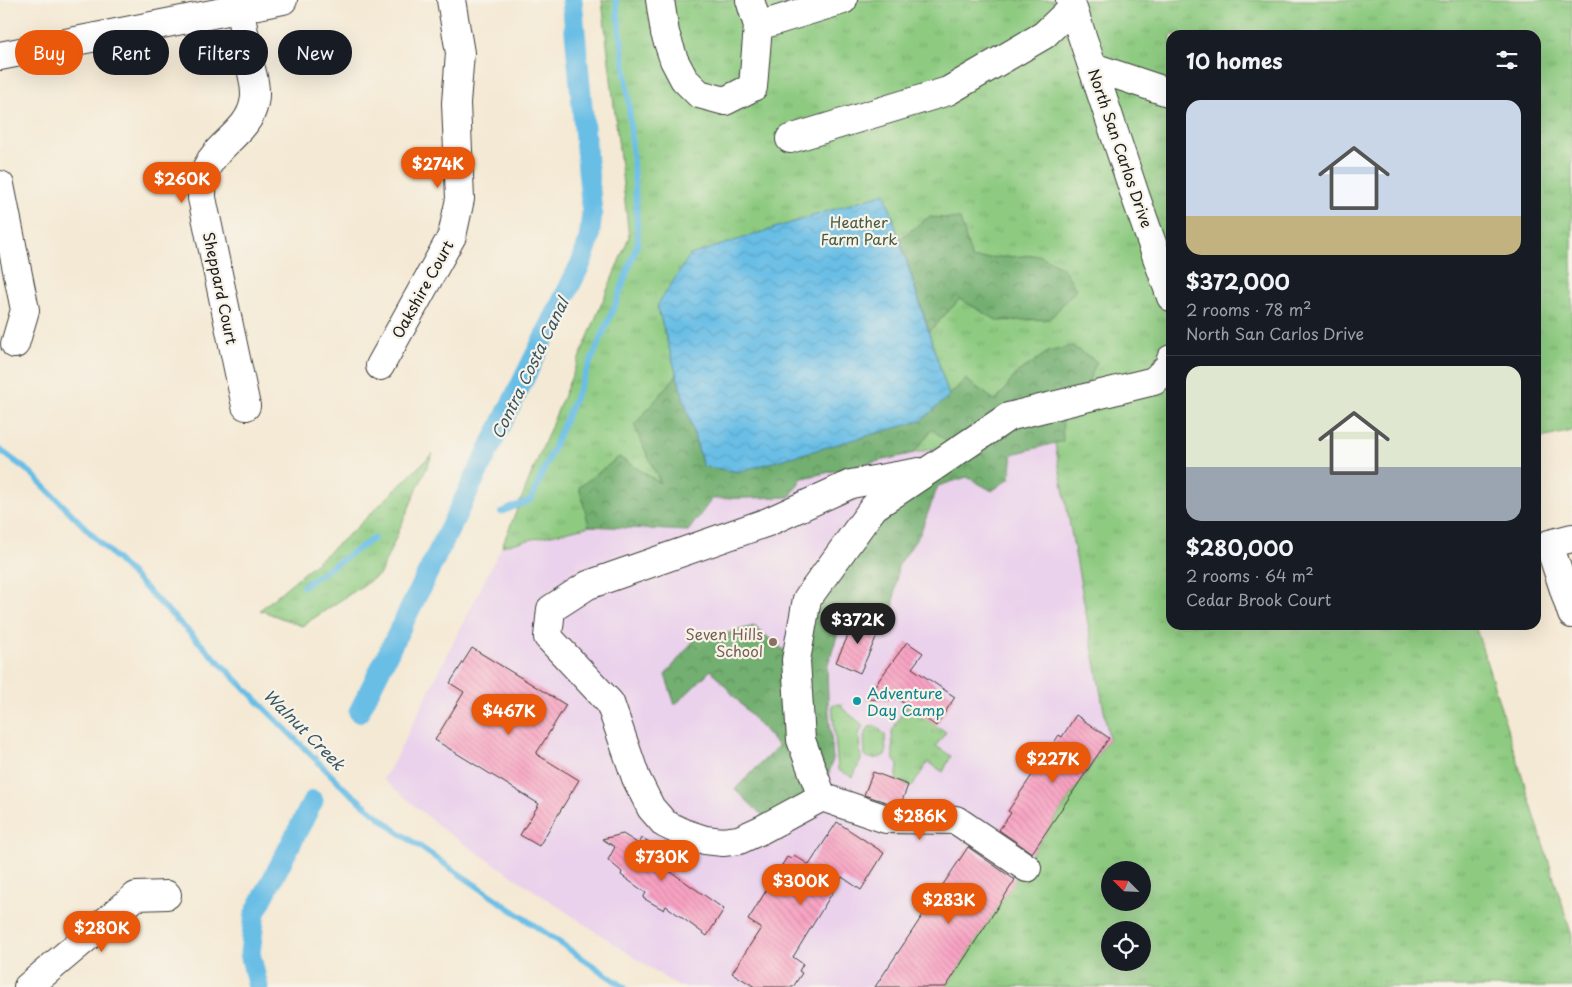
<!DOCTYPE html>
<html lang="en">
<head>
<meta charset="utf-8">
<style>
	:root { --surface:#171b24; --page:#242831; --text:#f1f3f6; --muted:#9ea1a6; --line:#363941; --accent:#ea580c }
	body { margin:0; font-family:"Playpen Sans",sans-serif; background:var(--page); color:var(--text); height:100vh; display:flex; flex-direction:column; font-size:19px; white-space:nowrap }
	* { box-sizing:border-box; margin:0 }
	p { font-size:16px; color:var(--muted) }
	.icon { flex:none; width:28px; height:28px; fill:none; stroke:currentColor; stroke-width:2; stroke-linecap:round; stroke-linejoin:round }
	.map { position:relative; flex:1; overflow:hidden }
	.side { position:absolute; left:1166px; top:30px; width:375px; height:600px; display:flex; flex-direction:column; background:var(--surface); border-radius:15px; box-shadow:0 5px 20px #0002 }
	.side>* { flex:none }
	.guide { position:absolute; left:15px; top:30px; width:475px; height:45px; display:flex; gap:10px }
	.needle { width:32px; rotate:294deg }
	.buttons { position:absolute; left:1101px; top:861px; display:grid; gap:10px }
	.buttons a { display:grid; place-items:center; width:50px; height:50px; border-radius:50%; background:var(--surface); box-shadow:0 5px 20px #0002; font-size:25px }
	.price { position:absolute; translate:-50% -42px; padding:0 11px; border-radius:18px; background:var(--accent); color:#fff; font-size:16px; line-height:32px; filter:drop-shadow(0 1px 2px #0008) }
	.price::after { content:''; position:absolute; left:50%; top:30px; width:15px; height:11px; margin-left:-8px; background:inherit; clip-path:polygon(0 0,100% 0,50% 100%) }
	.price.active { background:#222; color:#fff }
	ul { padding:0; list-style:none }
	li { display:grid; align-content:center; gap:10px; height:265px; padding:0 20px }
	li+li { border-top:1px solid var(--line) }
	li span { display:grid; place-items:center; height:155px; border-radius:15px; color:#555 }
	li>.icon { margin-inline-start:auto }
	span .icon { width:90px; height:90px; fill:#fffc; stroke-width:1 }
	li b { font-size:21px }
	h2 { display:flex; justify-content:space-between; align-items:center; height:60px; padding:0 20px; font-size:21px }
	.tag { padding:0 18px; border-radius:22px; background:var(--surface); box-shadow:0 5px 20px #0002; font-size:18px; line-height:45px }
	.tag.active { background:var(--accent); color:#fff }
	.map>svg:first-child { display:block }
	.built { fill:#ead1ec }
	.grass { fill:url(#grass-tufts); stroke:#55744e; fill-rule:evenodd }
	.forest { fill:url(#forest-crowns); stroke:#476646 }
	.water { fill:url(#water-waves); stroke:#426d81 }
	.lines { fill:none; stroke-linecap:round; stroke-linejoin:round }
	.stream { stroke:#69bee6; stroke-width:6 }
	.canal { stroke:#69bee6; stroke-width:21 }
	.building { fill:url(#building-back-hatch) }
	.minor-casing { stroke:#3c3b38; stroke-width:30 }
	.minor { stroke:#fff; stroke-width:28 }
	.education-dot { fill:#8d6e63; stroke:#f7f3e8; stroke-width:2 }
	.culture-dot { fill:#0f9aa8; stroke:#f7f3e8; stroke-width:2 }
	.labels { text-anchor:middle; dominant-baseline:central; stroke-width:4.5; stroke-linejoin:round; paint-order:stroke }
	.street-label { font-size:15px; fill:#1c1c1c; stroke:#f7f3e8 }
	.park-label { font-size:15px; fill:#44593f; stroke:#f7f3e8 }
	.education-label { font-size:15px; fill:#785e54; stroke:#f7f3e8; text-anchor:end }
	.culture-label { font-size:15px; fill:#0d838f; stroke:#f7f3e8; text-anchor:start }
	.water-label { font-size:16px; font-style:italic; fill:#375563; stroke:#f7f3e8 }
</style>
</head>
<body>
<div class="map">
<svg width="1572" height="987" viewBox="0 0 1572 987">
	<defs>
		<pattern id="grass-tufts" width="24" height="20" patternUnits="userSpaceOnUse" patternTransform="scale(1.25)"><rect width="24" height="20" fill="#8ecb81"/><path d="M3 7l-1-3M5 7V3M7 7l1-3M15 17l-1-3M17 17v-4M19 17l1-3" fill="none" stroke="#7aae6f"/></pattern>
		<pattern id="forest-crowns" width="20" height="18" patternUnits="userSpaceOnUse" patternTransform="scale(1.25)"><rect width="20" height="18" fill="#72af6f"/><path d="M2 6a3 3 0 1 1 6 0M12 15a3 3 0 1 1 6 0" fill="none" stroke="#5d8e5a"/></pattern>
		<pattern id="water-waves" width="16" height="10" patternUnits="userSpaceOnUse" patternTransform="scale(1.25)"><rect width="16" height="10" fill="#69bee6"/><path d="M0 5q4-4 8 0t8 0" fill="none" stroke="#5aa3c5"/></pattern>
		<pattern id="building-back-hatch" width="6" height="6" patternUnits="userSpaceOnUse" patternTransform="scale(1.25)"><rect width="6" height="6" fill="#f8a2c2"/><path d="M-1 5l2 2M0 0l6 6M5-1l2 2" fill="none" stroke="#d48ba6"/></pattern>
	</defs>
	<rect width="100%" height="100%" fill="#f7f3e8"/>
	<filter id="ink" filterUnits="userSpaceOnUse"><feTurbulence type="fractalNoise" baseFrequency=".02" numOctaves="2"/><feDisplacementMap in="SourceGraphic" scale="10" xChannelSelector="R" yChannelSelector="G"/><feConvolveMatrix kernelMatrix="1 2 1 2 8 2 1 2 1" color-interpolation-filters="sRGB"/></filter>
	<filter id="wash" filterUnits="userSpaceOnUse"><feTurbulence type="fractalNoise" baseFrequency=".0096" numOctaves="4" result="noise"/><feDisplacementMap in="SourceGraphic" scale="20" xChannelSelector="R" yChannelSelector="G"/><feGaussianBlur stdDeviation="1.12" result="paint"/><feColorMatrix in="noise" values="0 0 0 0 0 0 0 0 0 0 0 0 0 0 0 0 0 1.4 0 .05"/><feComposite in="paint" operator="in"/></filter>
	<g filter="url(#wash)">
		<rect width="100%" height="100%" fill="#f4e9d4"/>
		<path class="built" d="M1052,422L1109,738L1028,859L946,987H679L445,831L383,779L390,769L502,546Z"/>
		<path class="grass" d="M602,0H1572V431L1536,439V35H1171V625H1475L1572,936V987H946L1028,859L1109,738L1051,422L502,546L629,237ZM1110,870H1142V902H1110ZM1110,930H1142V962H1110Z
			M433,453L380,574L302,626L260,610L354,530Z
			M841,704L843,709L863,725L859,735L861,760L853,777L838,770L832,705Z
			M906,706L946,732L936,746L951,756L943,772L928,762L912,787L896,781L898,765L894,760L893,756L892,731Z
			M877,726L885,735L886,754C880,759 872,760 865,756L864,736L869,727Z"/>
		<path class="forest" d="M929,217L960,219L972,259L1039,255L1063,268L1076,289L1050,319L998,321L960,299L929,332L900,239Z
			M1072,346L1097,362L1087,384L1062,404L1063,441L1013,454L1010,478L992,491L967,477L938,486L920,534L898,566L892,619L885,615L847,612L842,621L827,667L828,701L833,759L822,797L771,824L735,789L778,746L711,670L675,705L665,675L700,633L724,634L754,626L795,659L807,599L874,507L957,451L932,429L914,453L802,478L790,497L712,499L688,531L589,526L579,487L619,457L660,483L634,425L677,375L703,466L949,396L965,379L996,401L1017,373L1048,352Z"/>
		<path class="water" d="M885,193L949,396L921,421L737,472L703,466L657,306L690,255Z"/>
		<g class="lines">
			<path class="stream" d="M0,450L31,473L344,788L394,829L624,987
				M501,512L531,500L616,303L638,242L636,203L628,93L616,0
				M303,586L374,538"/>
			<path class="canal" d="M359,712L582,261L589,240L592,212L572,0
				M258,987L250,953L255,913L313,801"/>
		</g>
		<g id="blocks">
			<path class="building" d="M857,616L881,627L860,673L836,662Z
				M907,642L923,653L912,668L955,697L936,726L895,697L893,700L865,699Z
				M472,648L566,705L536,754L579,780L539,846L520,835L539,804L435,740L464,692L450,683Z
				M1076,715L1109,738L1032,853L999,830L1011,813L1008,811L1059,735L1062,737Z
				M873,772L908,785L901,804L889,803L864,795Z
				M837,822L884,853L861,890L842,877L793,957L803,964L799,971L802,973L793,987H755L732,973L761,928L748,920L787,857L791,859L794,855L809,865Z
				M623,834L639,844L642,838L669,853L671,872L724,909L707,936L666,906L664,910L643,898L646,893L621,875L622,872L608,860L615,847L602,839Z
				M968,847L1015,880L946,987H875Z"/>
		</g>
	</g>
	<g filter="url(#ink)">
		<use href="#blocks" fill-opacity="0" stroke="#3c3b38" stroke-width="1"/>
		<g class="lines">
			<g class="minor-casing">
				<path id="minor" d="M238,0C242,22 246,43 250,65C253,76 257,91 254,103C249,131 218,143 207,167C202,177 202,187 202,198L246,406
					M660,0L665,33L674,60L684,79L699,94L725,101L753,87L758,26L750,0
					M1070,0L1136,198L1171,297
					M758,26L843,0
					M0,56L283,0
					M1093,67L1171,93
					M790,139L948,91L1044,35L1072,8
					M0,185L25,310L15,344
					M380,366L452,236L460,199L456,103L460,53L451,0
					M1572,538L1549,544L1572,614
					M822,797L761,830L739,840L723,842L705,840L684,833L665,824L651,808L636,778L610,703L548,637L551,609L588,585L768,522L851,484L919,472
					M1027,868L956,820L886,819L822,797L801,740L796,660L807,599L874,507L1008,417L1154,381L1169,366L1171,359
					M28,987L136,896L167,895"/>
			</g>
			<use href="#minor" class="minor"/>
		</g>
	</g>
	<circle class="education-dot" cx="773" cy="642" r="5"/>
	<circle class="culture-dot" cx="857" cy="701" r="5"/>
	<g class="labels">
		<g class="street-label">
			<text transform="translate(1121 148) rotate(71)">North San Carlos Drive</text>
			<text transform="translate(221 288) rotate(78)">Sheppard Court</text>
			<text transform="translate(422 289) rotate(-61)">Oakshire Court</text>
		</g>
		<g class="park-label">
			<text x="859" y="221">Heather<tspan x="859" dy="17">Farm Park</tspan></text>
		</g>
		<g class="education-label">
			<text x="763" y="633">Seven Hills<tspan x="763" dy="17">School</tspan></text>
		</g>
		<g class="culture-label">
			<text x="867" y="692">Adventure<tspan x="867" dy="17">Day Camp</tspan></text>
		</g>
		<g class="water-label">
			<text transform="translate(529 368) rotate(-64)">Contra Costa Canal</text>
			<text transform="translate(305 729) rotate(45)">Walnut Creek</text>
		</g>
	</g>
</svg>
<div class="buttons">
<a><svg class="needle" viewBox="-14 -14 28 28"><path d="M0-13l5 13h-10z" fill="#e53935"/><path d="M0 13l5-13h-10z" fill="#9ea1a6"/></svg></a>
<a><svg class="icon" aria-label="locate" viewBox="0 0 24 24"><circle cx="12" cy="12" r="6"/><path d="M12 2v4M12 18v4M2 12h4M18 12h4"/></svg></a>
</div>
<b class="price" style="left:438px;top:189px">$274K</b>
<b class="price" style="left:182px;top:204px">$260K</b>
<b class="price active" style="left:858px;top:645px">$372K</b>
<b class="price" style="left:509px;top:736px">$467K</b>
<b class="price" style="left:1053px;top:784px">$227K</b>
<b class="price" style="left:920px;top:841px">$286K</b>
<b class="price" style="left:662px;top:882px">$730K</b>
<b class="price" style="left:801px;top:906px">$300K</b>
<b class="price" style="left:949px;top:925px">$283K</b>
<b class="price" style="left:102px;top:953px">$280K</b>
<div class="guide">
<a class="tag active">Buy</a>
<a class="tag">Rent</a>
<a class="tag">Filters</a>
<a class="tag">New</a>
</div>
<section class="side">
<h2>10 homes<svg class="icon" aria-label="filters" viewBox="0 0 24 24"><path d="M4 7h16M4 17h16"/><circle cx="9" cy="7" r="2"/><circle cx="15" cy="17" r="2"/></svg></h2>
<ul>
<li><span style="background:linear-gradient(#c9d6e8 75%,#c2b280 0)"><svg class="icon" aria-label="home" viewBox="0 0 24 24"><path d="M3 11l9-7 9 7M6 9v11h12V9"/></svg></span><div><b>$372,000</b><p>2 rooms · 78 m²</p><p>North San Carlos Drive</p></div></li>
<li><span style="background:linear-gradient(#dfe7d0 65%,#9aa5b1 0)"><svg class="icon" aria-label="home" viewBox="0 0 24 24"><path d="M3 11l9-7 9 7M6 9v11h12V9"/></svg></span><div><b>$280,000</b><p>2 rooms · 64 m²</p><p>Cedar Brook Court</p></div></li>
</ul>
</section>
</div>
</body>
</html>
